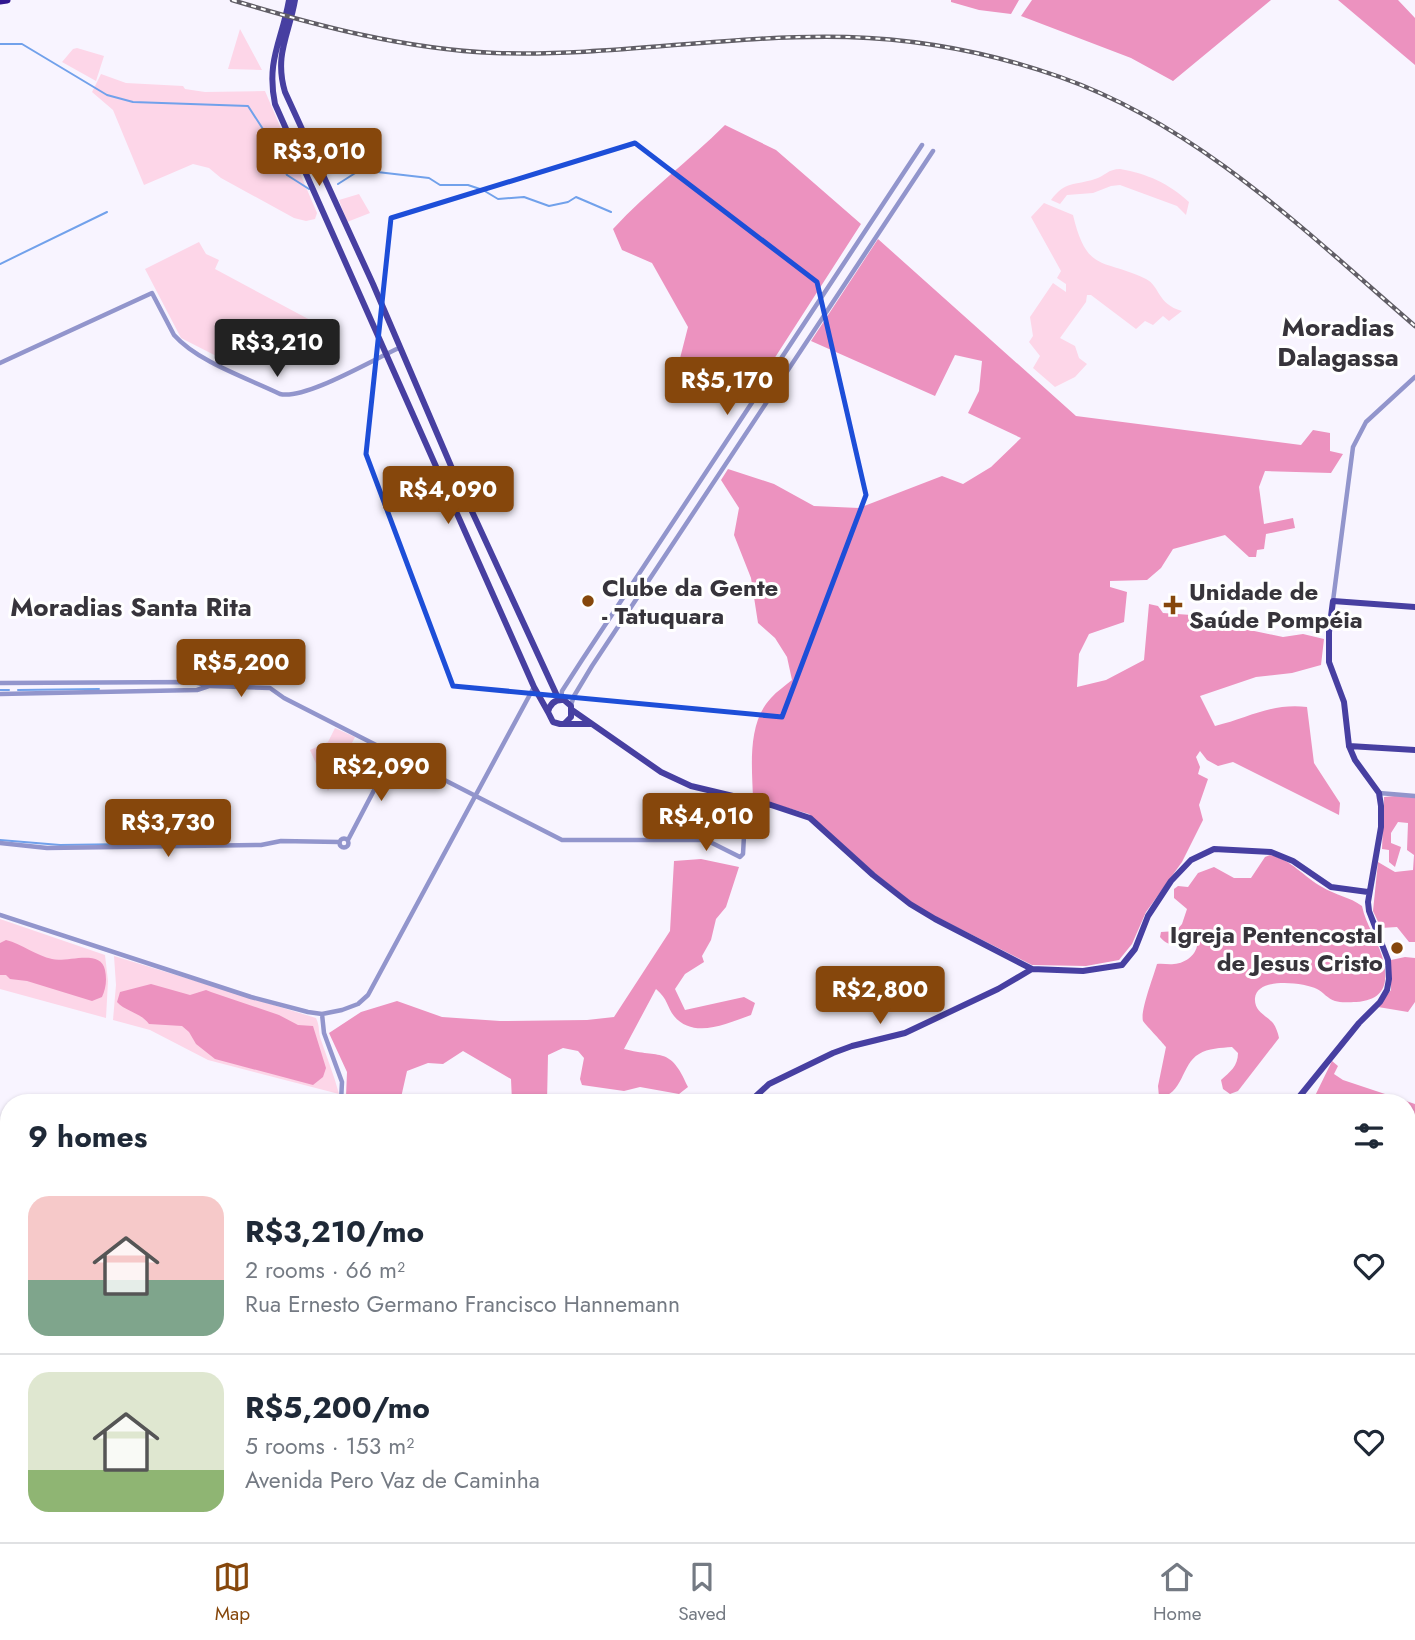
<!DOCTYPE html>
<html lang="en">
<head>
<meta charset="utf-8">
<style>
	:root { --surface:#fff; --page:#f6f6f7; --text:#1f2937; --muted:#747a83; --line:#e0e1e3; --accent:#86470c }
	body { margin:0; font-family:Jost,sans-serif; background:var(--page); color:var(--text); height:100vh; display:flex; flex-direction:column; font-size:26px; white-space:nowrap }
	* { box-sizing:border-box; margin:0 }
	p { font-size:23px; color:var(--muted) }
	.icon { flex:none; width:38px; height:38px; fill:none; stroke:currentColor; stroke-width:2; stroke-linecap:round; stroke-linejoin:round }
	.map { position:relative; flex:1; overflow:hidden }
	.side { position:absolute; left:0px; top:1094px; width:1416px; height:450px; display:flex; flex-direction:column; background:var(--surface); border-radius:28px 28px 0 0; box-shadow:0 2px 5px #0004 }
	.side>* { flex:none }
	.price { position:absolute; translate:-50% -60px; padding:0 16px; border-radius:7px; background:var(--accent); color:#fff; font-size:23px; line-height:46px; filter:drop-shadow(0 2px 4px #0008) }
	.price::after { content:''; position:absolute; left:50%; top:42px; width:21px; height:16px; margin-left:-10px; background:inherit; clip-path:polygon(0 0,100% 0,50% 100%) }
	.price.selected { background:#222; color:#fff }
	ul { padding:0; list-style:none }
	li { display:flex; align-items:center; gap:21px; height:175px; padding:0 28px }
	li+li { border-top:2px solid var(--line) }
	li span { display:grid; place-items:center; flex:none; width:196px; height:140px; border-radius:21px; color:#555 }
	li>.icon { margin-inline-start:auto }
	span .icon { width:84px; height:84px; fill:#fffc; stroke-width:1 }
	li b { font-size:30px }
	h2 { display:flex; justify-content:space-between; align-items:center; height:84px; padding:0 28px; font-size:30px }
	.tabs { display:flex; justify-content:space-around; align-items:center; height:98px; border-top:2px solid var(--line); background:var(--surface); font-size:19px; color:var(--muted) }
	.tabs a { display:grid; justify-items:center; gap:4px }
	.tabs .selected { color:var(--accent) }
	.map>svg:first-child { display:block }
	.green { fill:#fdd6e8 }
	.forest { fill:#ec92bf }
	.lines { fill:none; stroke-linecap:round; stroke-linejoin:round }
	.stream { stroke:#71a1eb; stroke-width:2 }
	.minor { stroke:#9295cc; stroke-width:4.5 }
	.major { stroke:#473fa1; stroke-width:6 }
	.highway { stroke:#311690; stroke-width:7 }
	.rail-casing { stroke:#615e66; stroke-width:4.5 }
	.rail { stroke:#fff; stroke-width:2; stroke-dasharray:5; stroke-linecap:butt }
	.marked { fill:none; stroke:#1d4ed8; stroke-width:5; stroke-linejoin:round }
	.poi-dot { fill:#86470c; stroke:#fff; stroke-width:2.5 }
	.labels { text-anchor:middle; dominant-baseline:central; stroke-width:6; stroke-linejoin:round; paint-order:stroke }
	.poi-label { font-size:24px; font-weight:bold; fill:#37343b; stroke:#fff; text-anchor:start }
	.neighbourhood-label { font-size:26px; font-weight:bold; fill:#37343b; stroke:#fff }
</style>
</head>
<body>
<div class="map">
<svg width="1415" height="1542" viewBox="0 0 1415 1542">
	<rect width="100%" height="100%" fill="#f8f4ff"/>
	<path class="green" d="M240,29L262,70L228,69Z
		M77,48L104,56L96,81L62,62L73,49Z
		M101,74L126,83L183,86L185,89L205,92L265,91L317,213L315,219L306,221L294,218L221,178L209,168L193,164L144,185L113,110L92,92Z
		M1120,169C1148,174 1168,183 1189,202L1186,215L1177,206L1120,185L1111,186L1093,193L1067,195L1060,204L1051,200C1066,180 1074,186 1095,179C1105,176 1108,169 1120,169Z
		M359,194L370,213L347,222L339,200Z
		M1044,203L1073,215C1087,274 1103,258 1146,279C1160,286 1157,304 1182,311L1169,321L1163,316L1153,325L1145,321L1136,329L1091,295H1087L1086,302L1060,338L1075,346L1079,358L1087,364L1075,377L1055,387L1033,368L1040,356L1029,342L1033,336L1030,317L1053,283L1066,292V284L1057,278L1061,271L1031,217Z
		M199,242L206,254L219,260L215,269L312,321L309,345L261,363L256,361L257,357L235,343L228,362L181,338L145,269Z
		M335,728L355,737L328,791L310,750L328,742Z
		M0,919L105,955L108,981L106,1018L0,989Z
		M114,956L316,1018C320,1026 318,1032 321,1040C327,1058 334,1075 339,1094L208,1060L150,1030L113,1020L116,985Z"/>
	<path class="forest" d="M951,0H1019L1011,14L979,10L951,2Z
		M1032,0H1271L1173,81L1131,58L1021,16Z
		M1338,0H1398L1415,18V65Z
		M725,125L776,150L861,224L765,373H744L718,387L677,370L688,327L652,263L622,250L613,229C648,191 689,161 725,125Z
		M878,239L1076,416L1301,445L1313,430L1330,433V451L1343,454L1331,473L1265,471L1259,487L1264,524L1293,518L1295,528L1266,534L1264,549L1257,550L1256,557H1249L1225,535L1173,549L1161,568L1147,580L1110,581V587L1127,592L1124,622L1089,634L1079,654L1077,687L1106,680L1144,660L1149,604L1158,606L1163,613L1234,618L1240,628L1283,637L1303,634L1324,639L1321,665L1292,673L1256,677L1200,696L1215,726C1249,718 1270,703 1307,707L1314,763L1340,803L1339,815L1233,762L1218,766L1207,760L1200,751L1196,757L1200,767L1198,774L1208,779L1199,805L1203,820L1182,862L1146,912L1132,944L1119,960L1086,966L1032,965L919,908L876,874L809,814L753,798C752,767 747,723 771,698C777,691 785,686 792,680L787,657L775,638L758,623L751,578L734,535L739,508L721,480L728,469L774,484L814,506L859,508L942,476L963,484L991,467L1021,438L968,413L979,391L982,361L955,355L935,396L811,341Z
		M1395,796L1415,797V942H1409L1397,927L1381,928L1373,911L1378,862L1395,872L1413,870L1414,855L1407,850L1408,823L1398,822L1391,833V843L1401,847L1395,867L1389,862V850L1382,849L1384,797Z
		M1270,855C1292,860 1304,877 1322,887C1335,895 1350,897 1362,906C1366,925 1377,939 1382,956C1389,980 1387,1000 1356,1002C1350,1002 1341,1003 1335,1001C1328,999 1323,992 1317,989C1303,982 1257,977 1255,998C1254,1012 1266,1015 1273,1023C1276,1027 1278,1033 1279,1038L1238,1091L1230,1094L1223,1089L1221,1080C1230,1072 1238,1066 1238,1053L1232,1047C1221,1048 1208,1048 1199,1054C1181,1064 1183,1096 1159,1097L1158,1086L1166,1047C1162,1042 1144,1023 1143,1021C1140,1011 1154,975 1157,964C1163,963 1168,965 1174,964C1190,963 1203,948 1195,933C1183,940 1172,952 1160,937L1161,932L1176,931L1182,924L1187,909L1174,898V889L1178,886L1188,887L1198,873L1214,867L1234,878H1251L1265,857Z
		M701,859L739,867L726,907L716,919L711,940L702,956L704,962L685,974L675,989L685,1010L744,997L755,1003L751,1015C728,1023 694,1040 674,1016C667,1007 668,999 656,989L624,1049C661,1059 670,1045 688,1087L679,1094L640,1087L624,1091L582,1085L580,1079L584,1058L578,1051L563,1048L548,1055L547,1102H512L511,1079L463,1051L443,1064L428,1063L407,1071L400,1102H374L346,1097L347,1072L329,1033L361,1012L397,1001L442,1017L500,1021L587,1020L614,1017L670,931L674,861Z
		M6,940C22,944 37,956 52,959C66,963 101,948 105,970C107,980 106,988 102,997L92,1001L27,981L10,979L6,975H0V943Z
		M1405,957L1415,958V1002L1408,1012L1378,1007L1391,990V960Z
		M151,984L190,995L206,990L211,992L279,1015L298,1025L313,1026L326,1068L323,1077L313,1085L215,1059L196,1044L189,1032L182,1026L149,1024C140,1012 126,1012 117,1002L120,992Z
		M1332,1061L1338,1066L1334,1074L1343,1080L1415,1104V1251L1407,1255V1102H1312Z
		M0,1277H9V1395L0,1394Z
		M1415,1382V1436H1411L1415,1448V1458L1407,1466V1387Z
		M671,1535H776L758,1542H671Z
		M952,1535H1007L1008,1542H944Z"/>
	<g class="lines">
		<path class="stream" d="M0,44H22L107,95L133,102L248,106L274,146L287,175L309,189
			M338,184L360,170L429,178L440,185H468L483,190L498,199L524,197L549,206L568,202L576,197L611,212
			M0,264L107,212
			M0,690H9
			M18,690L99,689
			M0,840L60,845L199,843
			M710,1542L717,1535"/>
		<path class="minor" d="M0,363L152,293L174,335C198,362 247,378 280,394C305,400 372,360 399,348
			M1333,601L1353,447L1366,422L1415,377
			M0,683L194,682L210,686L270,688L284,698L562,840H706L740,857L743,854L746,799
			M0,694L197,690L209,686
			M561,700L562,691L582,660L922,145
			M571,705L574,696L592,666L933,151
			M1379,793L1415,796
			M339.5 843a4.5 4.5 0 1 1 9 0a4.5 4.5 0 1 1-9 0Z
			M348,840L393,754
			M0,843L47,848L261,845L281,841L339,842
			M0,915L251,997L308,1012L322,1014L342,1010L358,1004L368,995L534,687
			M322,1014L324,1033L342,1082L341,1102
			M0,1227L9,1229
			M0,1236L9,1238
			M0,1428L9,1430
			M0,1438L9,1440
			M766,1542L784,1535"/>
		<path class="major" d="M289,0C282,41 266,60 275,104L534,687L548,712
			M295,0C289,35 274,55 285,92L373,284L451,466L559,700
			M572,710L661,772L691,786L771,805L810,818L873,875L910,904L935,919L1032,969L1083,971L1122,965L1135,949L1148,916L1171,881L1191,860L1214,849L1271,852L1293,861L1331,887L1368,892
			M565,723L571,717V706L564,700C555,699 550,704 548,712L553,722L560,724H590
			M1349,746L1415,750
			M753,1102L756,1096L769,1084L833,1053L852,1046L905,1033L998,989L1032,969
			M1295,1102L1359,1023L1380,1002L1387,990L1389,979L1388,960L1369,911L1368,902L1381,827V806L1379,793L1355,760L1349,746L1344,702L1329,662V632L1333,601L1415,607
			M325,1542L332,1535
			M338,1542L346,1535
			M1260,1542V1535"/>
		<path class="highway" d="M0,1L7,0"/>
		<g class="rail-casing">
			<path id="rail" d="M232,0C318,26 404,49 495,53C612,57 730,34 847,37C919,39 992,53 1060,77C1199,126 1306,232 1415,326"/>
		</g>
		<use href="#rail" class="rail"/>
	</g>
	<path class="marked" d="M635,143L817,282L866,495L782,717L453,686L366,454L391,218Z"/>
	<g class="poi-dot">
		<circle cx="588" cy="601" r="7"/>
		<path d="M1169.5 594.5h7v7h7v7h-7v7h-7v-7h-7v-7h7z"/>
		<circle cx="1397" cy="948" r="7"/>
	</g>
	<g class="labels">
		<g class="poi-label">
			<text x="602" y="587">Clube da Gente<tspan x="602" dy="28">- Tatuquara</tspan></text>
			<text x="1189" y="591">Unidade de<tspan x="1189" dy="28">Saúde Pompéia</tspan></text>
			<text x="1383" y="934" text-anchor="end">Igreja Pentencostal<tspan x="1383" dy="28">de Jesus Cristo</tspan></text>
		</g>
		<g class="neighbourhood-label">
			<text x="1338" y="327">Moradias<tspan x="1338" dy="30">Dalagassa</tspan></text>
			<text x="131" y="607">Moradias Santa Rita</text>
		</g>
	</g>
</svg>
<b class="price" style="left:319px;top:188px">R$3,010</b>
<b class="price selected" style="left:277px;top:379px">R$3,210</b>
<b class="price" style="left:727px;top:417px">R$5,170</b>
<b class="price" style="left:448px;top:526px">R$4,090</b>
<b class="price" style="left:241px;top:699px">R$5,200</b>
<b class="price" style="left:381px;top:803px">R$2,090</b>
<b class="price" style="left:706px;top:853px">R$4,010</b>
<b class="price" style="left:168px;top:859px">R$3,730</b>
<b class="price" style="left:880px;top:1026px">R$2,800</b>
<section class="side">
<h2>9 homes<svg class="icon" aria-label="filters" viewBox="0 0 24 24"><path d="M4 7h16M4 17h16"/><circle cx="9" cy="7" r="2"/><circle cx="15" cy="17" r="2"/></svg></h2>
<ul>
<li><span style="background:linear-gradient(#f6c9c9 60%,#7fa58c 0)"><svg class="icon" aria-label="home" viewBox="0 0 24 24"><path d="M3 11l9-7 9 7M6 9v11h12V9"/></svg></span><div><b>R$3,210/mo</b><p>2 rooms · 66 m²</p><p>Rua Ernesto Germano Francisco Hannemann</p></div><svg class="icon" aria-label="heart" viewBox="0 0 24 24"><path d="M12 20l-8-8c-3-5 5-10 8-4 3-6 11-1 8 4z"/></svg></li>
<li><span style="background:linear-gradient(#dfe7d0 70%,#8fb573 0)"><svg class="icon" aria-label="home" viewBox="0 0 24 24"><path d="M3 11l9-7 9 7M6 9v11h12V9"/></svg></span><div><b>R$5,200/mo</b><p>5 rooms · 153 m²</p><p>Avenida Pero Vaz de Caminha</p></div><svg class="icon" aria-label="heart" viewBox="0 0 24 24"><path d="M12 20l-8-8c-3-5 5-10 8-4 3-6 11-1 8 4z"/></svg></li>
</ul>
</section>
</div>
<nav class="tabs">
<a class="selected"><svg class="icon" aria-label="map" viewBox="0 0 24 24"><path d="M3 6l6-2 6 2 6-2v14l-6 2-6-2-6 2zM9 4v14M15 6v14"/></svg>Map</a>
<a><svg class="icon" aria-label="saved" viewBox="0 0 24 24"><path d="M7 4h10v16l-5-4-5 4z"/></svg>Saved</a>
<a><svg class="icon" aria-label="home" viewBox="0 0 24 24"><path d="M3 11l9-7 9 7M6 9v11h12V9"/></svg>Home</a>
</nav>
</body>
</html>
